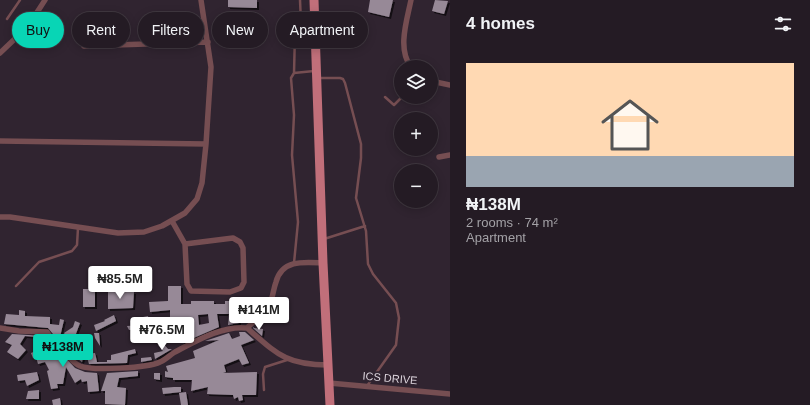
<!DOCTYPE html>
<html lang="en">
<head>
<meta charset="utf-8">
<style>
	:root { --surface:#241b24; --page:#2c242c; --text:#f1f3f6; --muted:#a3a1a6; --line:#413941; --accent:#08d5b5 }
	body { margin:0; font-family:Helvetica,sans-serif; background:var(--page); color:var(--text); height:100vh; display:flex; flex-direction:column; font-size:15px; white-space:nowrap }
	* { box-sizing:border-box; margin:0 }
	p { font-size:13px; color:var(--muted) }
	.icon { flex:none; width:22px; height:22px; fill:none; stroke:currentColor; stroke-width:2; stroke-linecap:round; stroke-linejoin:round }
	.map { position:relative; flex:1; overflow:hidden }
	.drawer { display:flex; flex-direction:column; background:var(--surface); width:360px }
	.drawer>* { flex:none }
	.hud { position:absolute; left:12px; top:12px; width:378px; height:36px; display:flex; gap:8px }
	.tools { position:absolute; left:394px; top:60px; display:grid; gap:8px }
	.tools a { display:grid; place-items:center; width:44px; height:44px; border-radius:50%; background:var(--surface); box-shadow:0 2px 10px #0003,0 0 0 1px var(--line); font-size:20px }
	.price { position:absolute; translate:-50% -34px; padding:0 9px; border-radius:4px; background:#fff; color:#222; font-size:13px; line-height:26px; filter:drop-shadow(0 1px 2px #0008) }
	.price::after { content:''; position:absolute; left:50%; top:24px; width:12px; height:9px; margin-left:-6px; background:inherit; clip-path:polygon(0 0,100% 0,50% 100%) }
	.price.active { background:var(--accent); color:#111 }
	ul { padding:0; list-style:none }
	li { display:grid; align-content:center; gap:8px; height:212px; padding:0 16px }
	li+li { border-top:1px solid var(--line) }
	li span { display:grid; place-items:center; height:124px; border-radius:0px; color:#555 }
	li>.icon { margin-inline-start:auto }
	span .icon { width:72px; height:72px; fill:#fffc; stroke-width:1 }
	li b { font-size:17px }
	h2 { display:flex; justify-content:space-between; align-items:center; height:48px; padding:0 16px; font-size:17px }
	.pill { padding:0 14px; border-radius:18px; background:var(--surface); box-shadow:0 2px 10px #0003,0 0 0 1px var(--line); font-size:14px; line-height:36px }
	.pill.active { background:var(--accent); color:#111 }
	main { display:flex; flex:1; min-height:0 }
	.map>svg:first-child { display:block }
	.building { fill:#978997; fill-rule:evenodd; filter:url(#shadow) }
	.lines { fill:none; stroke-linecap:round; stroke-linejoin:round }
	.service { stroke:#764e52; stroke-width:2.5 }
	.minor { stroke:#764e52; stroke-width:5.5 }
	.primary { stroke:#c16f7a; stroke-width:9 }
	.labels { text-anchor:middle; dominant-baseline:central; stroke-width:4; stroke-linejoin:round; paint-order:stroke }
	.street-label { font-size:11px; fill:#dcd4dc; stroke:#302430 }
</style>
</head>
<body>
<main>
<div class="map">
<svg width="450" height="405" viewBox="0 0 450 405">
	<defs>
		<filter id="shadow"><feDropShadow dx="2" dy="2" stdDeviation="0" flood-color="#0009"/></filter>
	</defs>
	<rect width="100%" height="100%" fill="#302430"/>
	<path class="building" d="M228,0H257V8L228,7Z
		M370,0H393L389,17L368,12Z
		M435,0L448,1L444,14L432,11Z
		M168,286H181V304H191V301H214V304H225V301H249L260,302V310L249,311V314H239V323L228,325L229,314H217L219,327L182,343L181,330H168L170,336L165,337L164,328H159V322H170V310L150,312L149,302L168,301ZM208,314L209,323L199,325L198,315Z
		M83,289H95V307H83Z
		M119,290L134,292L133,308L108,309V291Z
		M19,310L25,311V316L50,317V324L59,325L60,319L64,320L60,337L53,334L48,328L4,324L6,314L19,315Z
		M114,315L116,321L96,331L94,325L105,321L104,320Z
		M148,316L151,337L149,338L145,327L143,317Z
		M75,321L80,323L74,339L85,351L82,362L74,356L66,346L70,343L64,333L73,327Z
		M142,325L144,329L129,330L127,326Z
		M254,327V328L263,329L262,336L253,328Z
		M239,332H245L254,340L241,345L249,363L242,365L239,359L224,365L226,372L223,373L257,372L256,395H242L243,400L239,401L238,397L234,399L233,395L207,394L208,387L191,391L192,380H173V378L165,377V371L168,372L166,366L195,358L193,351L219,340L205,341L229,333L232,339L240,336Z
		M94,333H99L100,346L95,338Z
		M12,334L45,336L48,340H35V337L25,336L20,344L26,350L18,359L7,352L12,345L5,342Z
		M48,341L56,344L57,353L59,351L75,368L85,372L97,373L99,391L88,392L87,381L82,382L81,379L75,383L66,367L63,384H57L58,388L51,389L47,371L49,370L45,362L38,364L36,357L33,358L31,353L41,349L40,347Z
		M162,342L168,349H172L155,359L154,353L163,351L158,345Z
		M135,349L136,353L128,355L127,363L89,364L86,354L95,353L97,362H107V360H111V355Z
		M151,357L152,360L141,362V358Z
		M138,371V376L119,378L117,387L126,388L125,405L105,404V391H101L107,373Z
		M37,372L39,380L27,386L25,380L18,381L17,375Z
		M154,373H160V380L154,379Z
		M174,387H181V392L163,394L162,388Z
		M39,390V399H26L28,391Z
		M186,392L188,405H181L179,393Z
		M60,398L61,405H53L52,400Z"/>
	<g class="lines">
		<path class="service" d="M7,19L20,0
			M294,73L295,33L301,23L300,0
			M319,78H340L343,79L345,83L361,144V158L356,198L366,231L368,264L373,274L396,303L399,318L396,345L367,386
			M385,97L394,105L402,97
			M324,239L365,226
			M294,263L298,222L292,155L294,115L291,78L294,73L314,71
			M16,286L39,262L72,251L77,245L78,228
			M264,390L263,374L265,367L287,360"/>
		<path class="minor" d="M411,0C407,20 397,49 411,67
			M84,46L208,42
			M0,53C18,37 33,21 45,0
			M431,81L450,85
			M0,141L206,144
			M439,157L450,155
			M0,217H10L118,233L144,232L162,226L185,213L197,199L202,183L206,144L211,67L201,0
			M172,221L185,244L187,284L191,291L230,292L241,288L244,282L243,248L240,242L233,238L185,244
			M0,328L19,331L47,332L50,337L59,341C63,350 71,362 80,366C92,371 148,368 160,362C165,360 170,355 175,352C196,341 223,325 247,328C254,321 263,315 269,306C273,298 273,290 276,282C282,259 305,262 323,263
			M247,328C277,354 286,365 328,365
			M329,383L450,394"/>
		<path class="primary" d="M314,0L323,263L330,405"/>
	</g>
	<g class="labels">
		<g class="street-label">
			<text transform="translate(390 378) rotate(5)">ICS DRIVE</text>
		</g>
	</g>
</svg>
<div class="tools">
<a><svg class="icon" aria-label="layers" viewBox="0 0 24 24"><path d="M12 4l9 5-9 5-9-5zM3 14l9 5 9-5"/></svg></a>
<a>+</a>
<a>−</a>
</div>
<b class="price" style="left:120px;top:300px">₦85.5M</b>
<b class="price" style="left:259px;top:331px">₦141M</b>
<b class="price" style="left:162px;top:351px">₦76.5M</b>
<b class="price active" style="left:63px;top:368px">₦138M</b>
<div class="hud">
<a class="pill active">Buy</a>
<a class="pill">Rent</a>
<a class="pill">Filters</a>
<a class="pill">New</a>
<a class="pill">Apartment</a>
</div>
</div>
<section class="drawer">
<h2>4 homes<svg class="icon" aria-label="filters" viewBox="0 0 24 24"><path d="M4 7h16M4 17h16"/><circle cx="9" cy="7" r="2"/><circle cx="15" cy="17" r="2"/></svg></h2>
<ul>
<li><span style="background:linear-gradient(#ffd9b3 75%,#9aa5b1 0)"><svg class="icon" aria-label="home" viewBox="0 0 24 24"><path d="M3 11l9-7 9 7M6 9v11h12V9"/></svg></span><div><b>₦138M</b><p>2 rooms · 74 m²</p><p>Apartment</p></div></li>
</ul>
</section>
</main>
</body>
</html>
